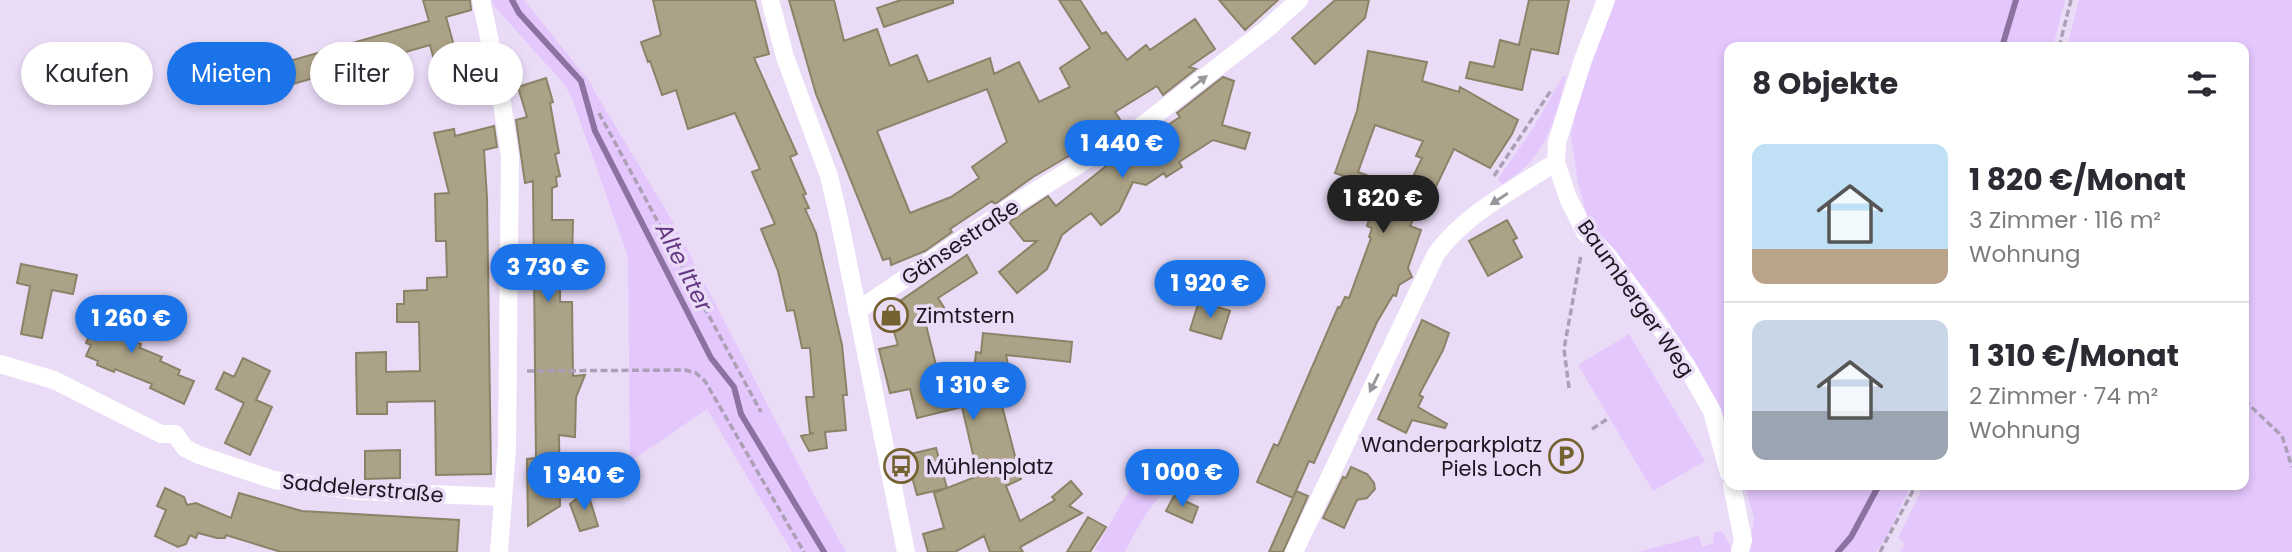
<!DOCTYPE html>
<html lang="de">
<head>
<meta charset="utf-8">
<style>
	:root { --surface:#fff; --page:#f2f2f3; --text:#2b2b33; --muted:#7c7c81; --line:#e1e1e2; --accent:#1a73e8 }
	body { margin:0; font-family:Poppins,sans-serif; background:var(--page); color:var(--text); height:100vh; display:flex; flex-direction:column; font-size:26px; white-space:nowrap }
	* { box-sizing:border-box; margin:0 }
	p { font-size:23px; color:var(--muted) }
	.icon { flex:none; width:38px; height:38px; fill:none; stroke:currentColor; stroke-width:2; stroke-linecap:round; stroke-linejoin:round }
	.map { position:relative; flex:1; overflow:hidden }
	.panel { position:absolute; left:1724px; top:42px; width:525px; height:448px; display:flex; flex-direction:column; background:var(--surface); border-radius:14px; box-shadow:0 4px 10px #0003 }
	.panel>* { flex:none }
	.banner { position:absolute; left:21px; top:42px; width:665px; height:63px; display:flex; gap:14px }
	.price { position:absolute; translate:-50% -60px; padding:0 16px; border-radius:24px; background:var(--accent); color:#fff; font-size:23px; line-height:46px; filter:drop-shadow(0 2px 4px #0008) }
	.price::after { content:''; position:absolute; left:50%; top:42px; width:21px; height:16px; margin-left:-10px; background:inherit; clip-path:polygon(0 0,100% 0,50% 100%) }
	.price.active { background:#222; color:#fff }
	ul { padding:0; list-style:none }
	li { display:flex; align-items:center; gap:21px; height:175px; padding:0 28px }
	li+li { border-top:2px solid var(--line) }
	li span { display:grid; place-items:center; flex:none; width:196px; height:140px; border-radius:14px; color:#555 }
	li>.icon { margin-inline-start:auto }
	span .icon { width:84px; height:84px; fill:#fffc; stroke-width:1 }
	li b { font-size:30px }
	h2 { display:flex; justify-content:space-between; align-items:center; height:84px; padding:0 28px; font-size:30px }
	.tag { padding:0 24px; border-radius:32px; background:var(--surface); box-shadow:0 4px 10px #0003; font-size:24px; line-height:63px }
	.tag.active { background:var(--accent); color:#fff }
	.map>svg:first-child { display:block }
	.green { fill:#e4c7fd }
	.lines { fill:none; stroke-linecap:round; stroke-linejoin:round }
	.stream { stroke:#8b72a1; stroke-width:6 }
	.building { fill:#aca287; stroke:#8c8268; stroke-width:2; fill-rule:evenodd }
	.path { stroke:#aba0b5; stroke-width:3.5; stroke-dasharray:7 3.5; stroke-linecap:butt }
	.minor { stroke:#fff; stroke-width:18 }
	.oneway { fill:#99979b }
	.labels { text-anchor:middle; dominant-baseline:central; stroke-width:7; stroke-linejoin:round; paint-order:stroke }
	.street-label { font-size:21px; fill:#1c1720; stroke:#eadcf7 }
	.poi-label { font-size:21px; fill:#1c1720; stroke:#eadcf7; text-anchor:start }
	.water-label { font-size:23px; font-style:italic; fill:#643883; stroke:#eadcf7 }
</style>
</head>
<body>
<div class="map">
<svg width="2292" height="552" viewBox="0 0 2292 552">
	<rect width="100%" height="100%" fill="#eadcf7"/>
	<path class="green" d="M492,0H524L593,86L592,87L673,222L820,506L846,552H792L707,409L630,462L628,257L573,101L565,85L494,6Z
		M1611,0H2065L2053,47H1729V435L1720,409L1694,362L1664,314L1615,252L1591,228L1578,184L1571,135L1579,96Z
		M2079,0H2292V552H1900L1905,544L1898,538L1924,485H2244V47H2067Z
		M1563,76H1566C1558,106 1551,141 1528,164C1521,172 1510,178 1502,185L1498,179L1533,128Z
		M1629,334L1705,461L1653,491L1578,365Z
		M1153,449L1203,465C1191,473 1177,481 1166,491C1147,508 1136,530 1125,552H1100L1095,550Z
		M1745,485H1911L1887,536L1876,552H1749L1754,518Z
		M1722,531L1731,547L1730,552H1638L1699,536L1702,547L1713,543L1714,532Z"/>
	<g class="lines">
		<path class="stream" d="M512,0L519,13L581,81L595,131L711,358L734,387L741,414L824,552
			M2002,47L2016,0
			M1838,552L1851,537L1879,485"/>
	</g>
	<path class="building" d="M423,0H470L471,10L446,17L458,60L436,67L430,45L240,99L234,77L429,21Z
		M653,0H755L769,54L754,58L797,154L790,157L806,194L803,195L809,208L805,209L816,233L842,345L847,395H843L846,430L825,432L827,448L809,451L801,436L814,433L810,434L806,397H814L810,348H802L794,310L787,311L778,271L761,229L775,224L752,172L760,169L735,113L688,129L676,90L662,95L650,61L648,62L641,42L661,35Z
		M789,0H834L844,41L877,29L890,66L917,55L928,82L990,58L994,74L1019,62L1039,102L1070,87L1060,68L1090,48L1059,0H1080L1102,34L1106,32L1127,60L1146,45L1150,50L1195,19L1215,49L1189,67L1196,69L1163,95L1157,86L1115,112L1123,124L1033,177L995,204L992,201L950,229L952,232L925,251L891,265L890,258L883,260L816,94ZM987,89L1007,142L972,167L979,178L951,197L910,213L877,131Z
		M901,0H953V3L884,27L877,8Z
		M1219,0H1278L1245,30Z
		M1335,0H1369L1365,18L1315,64L1292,38Z
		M1529,0H1569L1558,54L1531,49L1522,90L1466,78L1470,62L1494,67L1500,40L1519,45Z
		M1368,51L1427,62L1422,81L1459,92L1460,87L1518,120L1512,134L1490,168L1454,149L1433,193L1427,190L1410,226L1421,230L1408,268L1412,277L1399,285L1396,296L1393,295L1377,322L1314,463L1309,461L1293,498L1257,482L1274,444L1278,446L1338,307L1340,308L1345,297L1349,298L1371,238L1369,237L1372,228L1367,226L1375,202L1397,210L1422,158L1416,156L1423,141L1375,125L1358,172L1369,176L1363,195L1346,190L1350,178L1335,173L1357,111Z
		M1223,77L1234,81L1222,125L1250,133L1245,149L1213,140L1179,162L1182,167L1166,177L1164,173L1146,185L1133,182L1119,211L1101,225L1091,213L1072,227L1062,235L1047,269L1017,293L999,272L1037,241H1024L1009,222L1048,196L1056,206L1135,143L1137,145L1180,117L1177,113Z
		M546,78L553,102L550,103L559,153L555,154L560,176L556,177L557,186L552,188V220H573L572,260H560V302H572L573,376L585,375L576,397L575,437L559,435L560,506L528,526L527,459L536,458L533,181L525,183L516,120L527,117L518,87Z
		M494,126L497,147L484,150L487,198L491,474L436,475L435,401L387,402V414H357L356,353L386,352V372L420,371L419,322H397V304H404V291L427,290V278L447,277L446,241H436L435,194L449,193L434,133L454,129L455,136Z
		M1507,220L1517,238L1513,240L1522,257L1488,276L1469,241Z
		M967,255L977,273L938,298L945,309L926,325L942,389L973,382L976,352L981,353L983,333L1072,342L1070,362L1006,355L1015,399L1001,402L1021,479L1006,486L1020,521L1055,500L1052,497L1071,481L1082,494L1069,506L1082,513L1020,547L1023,552H990L984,536L955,552H928L923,534L944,528L934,493L978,476L962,407L917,418L910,389L890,393L879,349L898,345L887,310Z
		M21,264L77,275L73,294L52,290L42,338L21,334L30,286L17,283Z
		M1199,301L1230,311L1221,339L1190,330Z
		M91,303L121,316L118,323L133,330L129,339L141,344L140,348L162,357L160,361L180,370L178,375L194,381L184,404L150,388L152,384L115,369L114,372L97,365L98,361L86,356L91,345L86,343L93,326L83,322Z
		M1422,320L1449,333L1443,350L1419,395L1423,397L1418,407L1447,424L1445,428L1412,420L1406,433L1378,419Z
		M243,358L270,371L256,400L272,407L250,455L225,443L244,403L216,389L224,372L234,377Z
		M936,448L947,488L917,495L906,455Z
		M400,450V478L365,479V451Z
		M1351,467L1367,474L1374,483L1375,489L1367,498L1357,500L1344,528L1323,518L1343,477L1346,478Z
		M165,488L184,497L187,505L196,503L231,518L239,493L302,511L459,520L457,552H281L226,535L225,538H217L198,533L196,538L190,535L186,544L178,547L155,536L166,510L157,506Z
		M587,490L598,526L580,531L570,504Z
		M1296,491L1308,496L1283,552H1269Z
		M1174,496L1198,507L1192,523L1166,511Z
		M1088,517L1106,527L1090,552H1067Z"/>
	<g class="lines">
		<path class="path" d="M2059,47L2071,0
			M599,113L761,412
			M1494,176L1552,89
			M527,371L685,370L696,373L705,381L804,552
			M1569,388L1564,349L1581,255
			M2244,400L2282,436L2292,467
			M1592,429L1609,418
			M1880,552L1916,485"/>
		<path class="minor" d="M481,0L499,84L510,156L507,447L499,552
			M770,0L785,57L829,176L840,223L906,552
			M1606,0L1583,60L1557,142L1556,162L1568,198L1585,232L1608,256L1655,320L1686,365L1712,411L1729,473
			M857,311L1016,203L1140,127L1268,28L1299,0
			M0,364L54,380L161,434H175L185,448L199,455L274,480L359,491L503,497
			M1732,485L1743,540L1740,552
			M1294,552L1436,254C1466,213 1515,189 1556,162"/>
	</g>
	<defs><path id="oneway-solid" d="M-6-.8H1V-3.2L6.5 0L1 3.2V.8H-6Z" transform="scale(1.75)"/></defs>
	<g class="oneway">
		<use href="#oneway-solid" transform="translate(1199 82) rotate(-38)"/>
		<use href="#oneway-solid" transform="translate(1499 199) rotate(147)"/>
		<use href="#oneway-solid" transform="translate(1374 383) rotate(116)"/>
	</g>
	<defs>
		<g id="shop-ring" transform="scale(1.75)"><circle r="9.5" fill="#eadcf7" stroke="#746230" stroke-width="1.5"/><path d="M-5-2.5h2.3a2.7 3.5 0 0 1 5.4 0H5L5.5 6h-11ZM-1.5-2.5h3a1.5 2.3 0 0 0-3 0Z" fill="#746230"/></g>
		<g id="parking-ring" transform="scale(1.75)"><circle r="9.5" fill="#eadcf7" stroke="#746230" stroke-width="1.5"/><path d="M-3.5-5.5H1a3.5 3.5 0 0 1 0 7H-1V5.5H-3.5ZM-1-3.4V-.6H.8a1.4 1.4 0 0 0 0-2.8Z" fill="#746230"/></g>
		<g id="bus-ring" transform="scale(1.75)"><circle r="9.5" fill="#eadcf7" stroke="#746230" stroke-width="1.5"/><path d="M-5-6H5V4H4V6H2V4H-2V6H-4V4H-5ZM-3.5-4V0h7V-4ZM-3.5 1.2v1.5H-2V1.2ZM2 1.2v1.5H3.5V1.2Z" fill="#746230"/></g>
	</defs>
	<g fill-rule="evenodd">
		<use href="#shop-ring" x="891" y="315"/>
		<use href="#parking-ring" x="1566" y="456"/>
		<use href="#bus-ring" x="901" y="466"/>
	</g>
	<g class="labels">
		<g class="street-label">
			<text transform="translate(960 242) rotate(-34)">Gänsestraße</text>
			<text transform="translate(1636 298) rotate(55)">Baumberger Weg</text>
			<text transform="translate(363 488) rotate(5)">Saddelerstraße</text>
		</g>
		<g class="poi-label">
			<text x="916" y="315">Zimtstern</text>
			<text x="1542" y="444" text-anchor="end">Wanderparkplatz<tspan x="1542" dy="24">Piels Loch</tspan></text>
			<text x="926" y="466">Mühlenplatz</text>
		</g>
		<g class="water-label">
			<text transform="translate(684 267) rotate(63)">Alte Itter</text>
		</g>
	</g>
</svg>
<b class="price" style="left:1122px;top:180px">1 440 €</b>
<b class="price active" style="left:1383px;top:235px">1 820 €</b>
<b class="price" style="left:548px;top:304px">3 730 €</b>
<b class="price" style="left:1210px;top:320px">1 920 €</b>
<b class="price" style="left:131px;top:355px">1 260 €</b>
<b class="price" style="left:973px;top:422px">1 310 €</b>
<b class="price" style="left:1182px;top:509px">1 000 €</b>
<b class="price" style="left:584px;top:512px">1 940 €</b>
<div class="banner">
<a class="tag">Kaufen</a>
<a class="tag active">Mieten</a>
<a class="tag">Filter</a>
<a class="tag">Neu</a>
</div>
<section class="panel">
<h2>8 Objekte<svg class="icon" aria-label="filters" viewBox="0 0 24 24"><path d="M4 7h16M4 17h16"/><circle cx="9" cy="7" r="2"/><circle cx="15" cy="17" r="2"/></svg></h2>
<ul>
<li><span style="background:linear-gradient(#bfe0f5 75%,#b9a48a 0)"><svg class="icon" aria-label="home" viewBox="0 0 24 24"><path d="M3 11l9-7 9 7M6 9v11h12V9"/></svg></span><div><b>1 820 €/Monat</b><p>3 Zimmer · 116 m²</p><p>Wohnung</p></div></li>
<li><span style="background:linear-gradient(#c9d6e8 65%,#9aa5b1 0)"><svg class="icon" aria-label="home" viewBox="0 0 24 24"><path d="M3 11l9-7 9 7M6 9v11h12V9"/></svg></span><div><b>1 310 €/Monat</b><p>2 Zimmer · 74 m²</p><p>Wohnung</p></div></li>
</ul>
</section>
</div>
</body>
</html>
